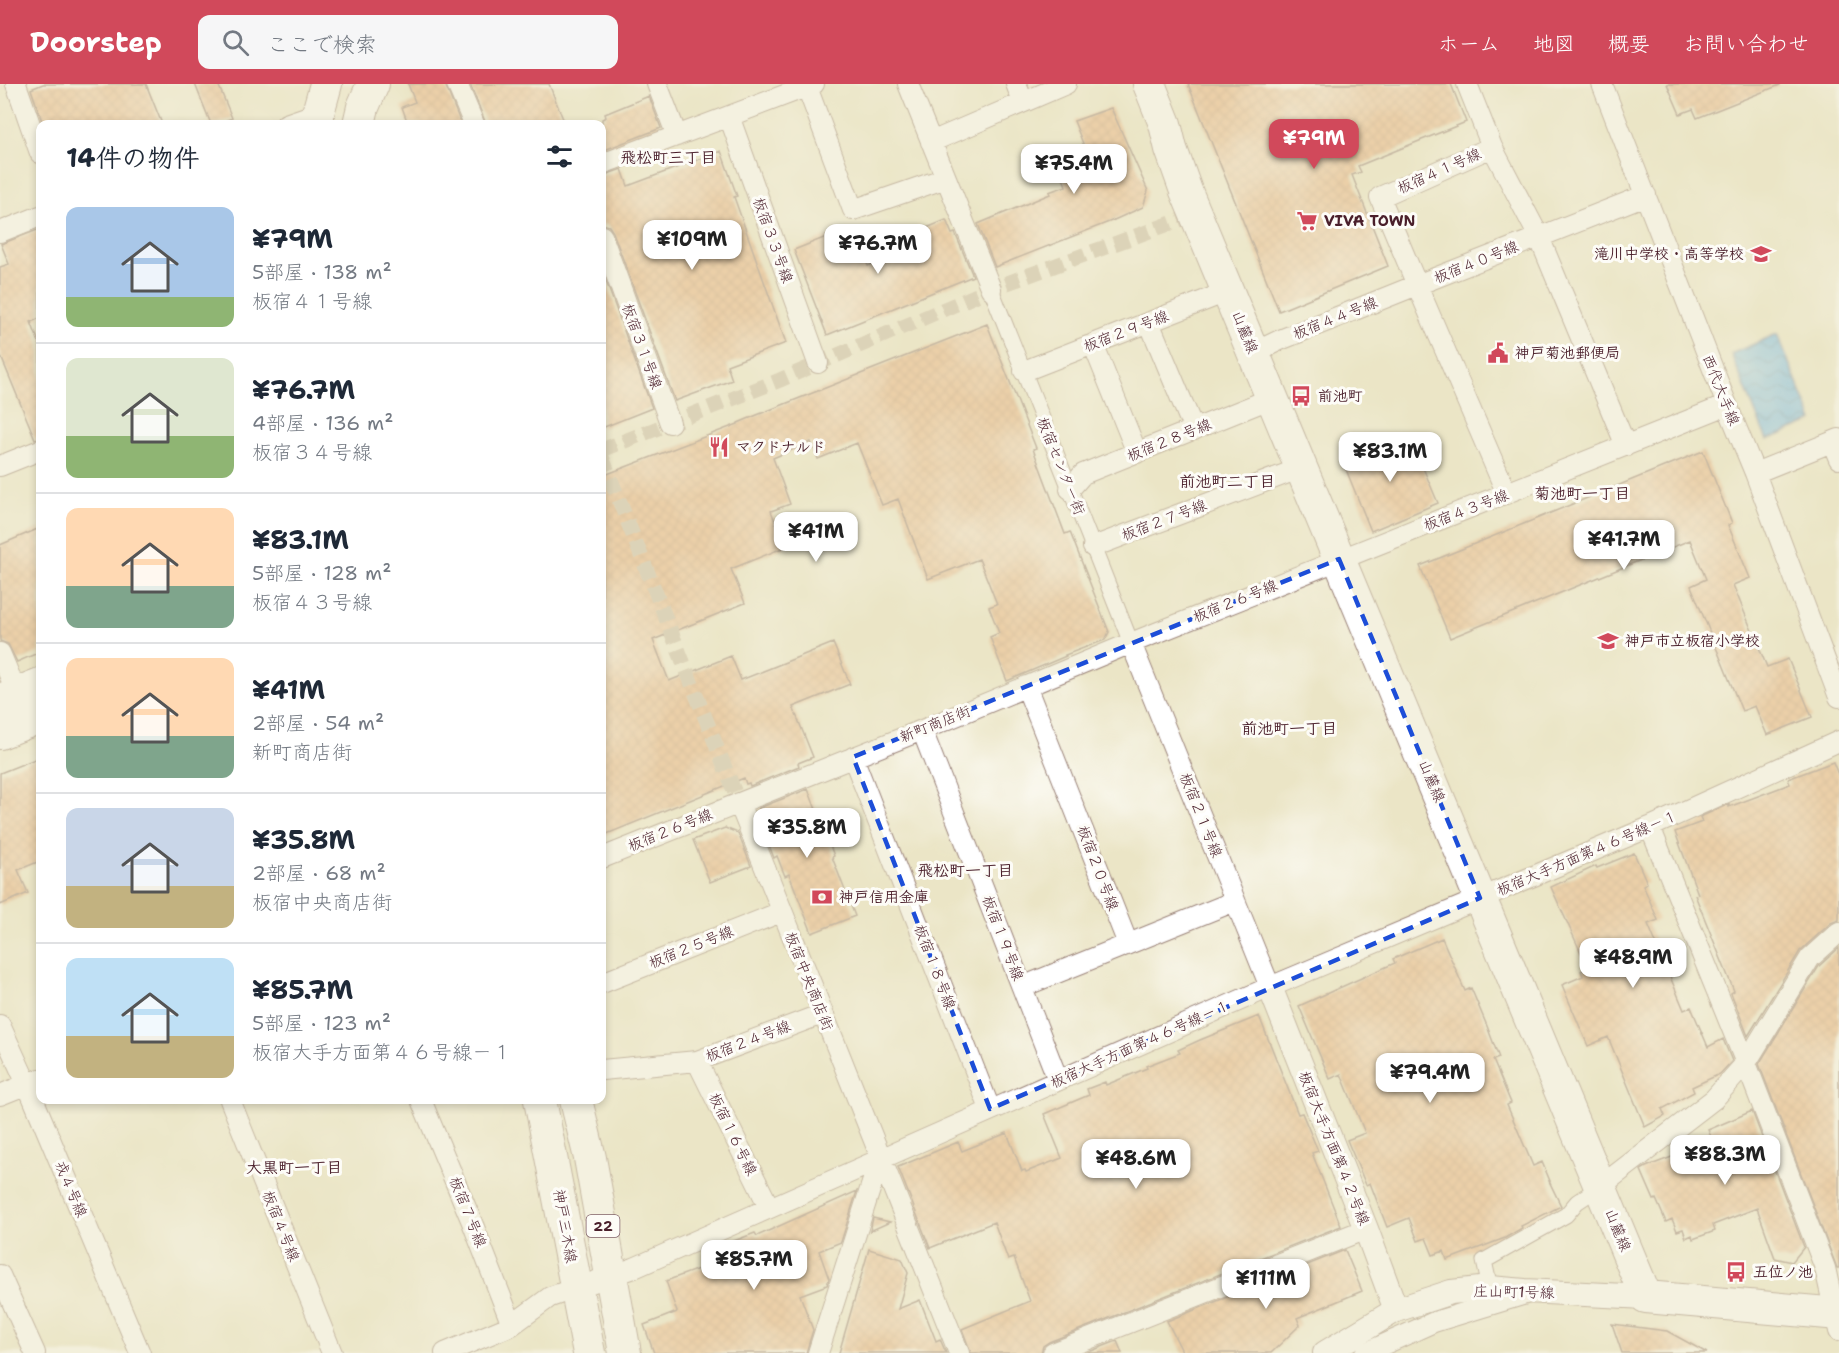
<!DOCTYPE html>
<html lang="ja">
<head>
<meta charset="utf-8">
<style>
	:root { --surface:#fff; --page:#f6f6f7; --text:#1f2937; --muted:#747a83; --line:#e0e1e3; --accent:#d1495b }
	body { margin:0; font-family:"Shantell Sans","Klee One",sans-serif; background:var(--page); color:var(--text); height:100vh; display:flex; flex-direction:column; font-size:22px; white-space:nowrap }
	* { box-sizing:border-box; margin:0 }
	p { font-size:20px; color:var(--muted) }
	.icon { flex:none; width:33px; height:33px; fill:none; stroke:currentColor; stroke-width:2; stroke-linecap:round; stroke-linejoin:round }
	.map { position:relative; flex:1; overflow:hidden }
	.sheet { position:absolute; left:36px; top:36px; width:570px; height:984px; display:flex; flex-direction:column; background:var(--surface); border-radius:12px; box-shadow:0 3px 9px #0003 }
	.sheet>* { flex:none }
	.price { position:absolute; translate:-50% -51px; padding:0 14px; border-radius:12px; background:#fff; color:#222; font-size:20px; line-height:39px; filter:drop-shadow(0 2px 3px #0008) }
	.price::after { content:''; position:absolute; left:50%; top:36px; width:18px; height:14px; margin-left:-9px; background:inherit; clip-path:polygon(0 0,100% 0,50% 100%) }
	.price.on { background:var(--accent); color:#fff }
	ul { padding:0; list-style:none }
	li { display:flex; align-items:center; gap:18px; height:150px; padding:0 30px }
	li+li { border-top:2px solid var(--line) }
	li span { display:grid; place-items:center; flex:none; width:168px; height:120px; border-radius:12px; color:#555 }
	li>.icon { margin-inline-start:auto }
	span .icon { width:72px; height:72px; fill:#fffc; stroke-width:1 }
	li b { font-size:26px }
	h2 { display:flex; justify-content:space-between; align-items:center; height:72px; padding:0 30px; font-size:26px }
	header { display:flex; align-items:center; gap:36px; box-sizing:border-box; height:84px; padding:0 30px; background:var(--accent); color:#fff }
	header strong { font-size:28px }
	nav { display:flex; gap:33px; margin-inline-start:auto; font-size:21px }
	.search { width:420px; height:54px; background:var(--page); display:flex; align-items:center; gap:15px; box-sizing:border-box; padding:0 21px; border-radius:12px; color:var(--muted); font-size:22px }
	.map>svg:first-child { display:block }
	.water { fill:url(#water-waves); stroke:#5d6b8a; stroke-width:1.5 }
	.building { fill:url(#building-cross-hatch) }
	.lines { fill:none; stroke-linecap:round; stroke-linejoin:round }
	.pedestrian-tunnel { stroke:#cbbda7; stroke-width:15; stroke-dasharray:15 8; stroke-linecap:butt }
	.pedestrian-casing { stroke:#9a8278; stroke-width:17 }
	.minor-casing { stroke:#9a8278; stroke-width:22 }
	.tertiary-casing { stroke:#9a8278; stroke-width:26 }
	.primary-casing { stroke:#9a8278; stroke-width:34 }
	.pedestrian { stroke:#fff; stroke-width:15 }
	.minor { stroke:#fff; stroke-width:20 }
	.tertiary { stroke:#fff; stroke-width:24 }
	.primary { stroke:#fff; stroke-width:32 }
	.marked { fill:none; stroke:#1d4ed8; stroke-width:4.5; stroke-dasharray:12 8; stroke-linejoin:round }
	.labels { text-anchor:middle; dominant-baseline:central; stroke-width:6; stroke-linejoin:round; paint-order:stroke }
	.shield { fill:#fdfcf7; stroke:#806168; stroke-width:1.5 }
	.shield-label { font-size:14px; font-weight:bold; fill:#4a1f2b }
	.street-label { font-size:15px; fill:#4a1f2b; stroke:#fdfcf7 }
	.poi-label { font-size:15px; font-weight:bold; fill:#4a1f2b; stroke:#fdfcf7; text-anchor:start }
	.neighbourhood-label { font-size:16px; font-weight:bold; fill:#4a1f2b; stroke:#fdfcf7 }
</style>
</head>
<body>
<header>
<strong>Doorstep</strong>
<div class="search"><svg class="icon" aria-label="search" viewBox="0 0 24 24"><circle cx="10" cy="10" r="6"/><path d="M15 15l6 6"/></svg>ここで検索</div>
<nav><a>ホーム</a><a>地図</a><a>概要</a><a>お問い合わせ</a></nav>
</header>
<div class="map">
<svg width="1839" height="1269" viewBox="0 0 1839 1269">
	<defs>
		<pattern id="water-waves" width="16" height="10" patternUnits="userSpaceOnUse" patternTransform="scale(1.5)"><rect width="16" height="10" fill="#70b7e8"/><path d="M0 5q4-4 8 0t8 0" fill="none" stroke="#5e94bc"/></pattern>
		<pattern id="building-cross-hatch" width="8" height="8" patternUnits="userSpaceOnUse" patternTransform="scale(1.5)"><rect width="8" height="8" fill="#ebb584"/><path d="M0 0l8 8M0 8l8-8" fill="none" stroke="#cb9b72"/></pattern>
	</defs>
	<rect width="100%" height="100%" fill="#fdfcf7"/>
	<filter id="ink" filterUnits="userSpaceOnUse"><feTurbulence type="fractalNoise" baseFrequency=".0167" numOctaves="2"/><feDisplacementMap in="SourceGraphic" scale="12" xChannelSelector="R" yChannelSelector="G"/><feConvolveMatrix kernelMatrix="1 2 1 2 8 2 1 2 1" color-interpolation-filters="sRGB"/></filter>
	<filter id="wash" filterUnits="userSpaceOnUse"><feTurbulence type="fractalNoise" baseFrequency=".008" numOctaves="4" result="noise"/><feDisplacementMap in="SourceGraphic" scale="24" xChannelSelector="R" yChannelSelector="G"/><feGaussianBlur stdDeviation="1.35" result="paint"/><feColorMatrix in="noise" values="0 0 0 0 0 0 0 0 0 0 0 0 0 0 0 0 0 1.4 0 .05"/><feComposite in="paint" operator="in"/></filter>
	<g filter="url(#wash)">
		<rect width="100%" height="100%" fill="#ebe5c6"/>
		<path class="water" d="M1777,250L1813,337L1767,356L1731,270Z"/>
		<g id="blocks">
			<path class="building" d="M43,0H146L162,40H43L31,5Z
				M195,0H218L232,34L217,40H211Z
				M408,0H445L461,40H408L402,23L415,18Z
				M470,0H549L565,40H486Z
				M1188,0H1451L1466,38L1358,82L1361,88L1352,91L1388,182L1279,227Z
				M1667,0H1780V1L1697,34L1693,25L1680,30Z
				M649,12L661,44L602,67V35L606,33L605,30Z
				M1111,24L1148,107L1143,123L1114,136L995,183L978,140L1050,110L1049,108L1066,102L1057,78L1086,67L1074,37Z
				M721,67L737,112L734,113L786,259L727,281L732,296L675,317L613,148L609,142L602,140V92L622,85L628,102Z
				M946,136L952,150L955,149L973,192L827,251L794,166L836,149L837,153L854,146L868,182L917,162L912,150Z
				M40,145V234L31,238L40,261V354L35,355L0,270V183L9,180L1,160Z
				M602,186L652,324L602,344Z
				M987,240L1036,364L1033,365L1065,450L1070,448L1109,548L1105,556L1065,571L1066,572L1007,597L990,553L999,549L989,523L997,520L979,475L928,495L898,415L882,421L857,359L818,375L811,358L773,374L790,420L771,427L785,463L731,485L745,519L653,556L669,597L731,572L741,596L833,559L850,600L793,623L813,673L798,679L799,682L750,702L749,699L746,700L744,694L602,752V392L738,340V339L757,331Z
				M1409,351L1438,419L1371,447L1343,378Z
				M1703,367L1732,439L1728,441L1750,494L1733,501L1767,583L1788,575L1812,633L1767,651L1755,622L1742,627L1691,502L1706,495L1690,456L1450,554L1420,482Z
				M40,444V568L17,578L8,560L0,557V461Z
				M40,673V777L18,786L28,809L0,821V689Z
				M1833,678L1839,693V836L1831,839L1800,867L1748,952L1731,909L1734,907L1695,811L1698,810L1675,748L1702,738L1700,733L1729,720V723L1790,700L1788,695Z
				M808,705L834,772L832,773L855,832L812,849L789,790L785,792L777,772L774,774L769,761L773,762L759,724Z
				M725,744L738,749L751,782L710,798L693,756Z
				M1634,769L1647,799L1643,801L1658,836L1648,840L1684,926L1691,923L1708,963L1723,955L1732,977L1720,990L1692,1003L1694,1008L1662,1025L1665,1032L1645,1043L1608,953L1588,962L1562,901L1583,892L1581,887L1588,884L1551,803L1596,782L1597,784Z
				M1442,854L1465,907L1471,904L1487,942L1499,974L1493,976L1511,1019L1507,1021L1533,1082L1542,1078L1550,1097H1549L1561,1122L1521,1142L1522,1144L1505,1154L1447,1176L1444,1167L1433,1171L1426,1154L1418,1157L1409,1134L1387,1143L1370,1099L1366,1101L1347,1056L1365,1049L1341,990L1330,995L1299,922L1395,879L1393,875Z
				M1839,864V1184H1837L1759,980L1819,882Z
				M1259,932L1298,1030L1302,1029L1318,1067L1312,1069L1341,1142L1049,1258L1043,1262L1041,1269H971L962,1245L1030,1217L1014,1174L1008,1176L994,1138L930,1164L898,1083L958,1058L962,1067L1007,1049L1022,1087L1025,1086L1026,1088L1062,1074L1044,1030L1089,1011L1087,1005L1105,998L1106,1001L1147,984L1146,982L1180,969L1178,966L1200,956Z
				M1752,1027L1804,1163L1792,1178L1775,1174L1757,1124L1713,1141L1715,1147L1693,1155L1692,1151L1686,1154L1683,1145L1677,1147L1672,1135L1666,1138L1656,1115L1654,1116L1641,1086L1646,1083L1713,1057L1708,1046Z
				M857,1107L841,1158L819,1167L829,1195L827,1201L800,1211L813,1246L806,1269H654L644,1241L677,1228L666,1197L731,1173L726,1160L755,1149L757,1152Z
				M873,1134L890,1138L870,1147Z
				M869,1165L902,1175L908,1189L898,1225L920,1216L936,1257L940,1255L946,1269H839Z
				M1345,1166L1362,1207L1297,1234L1300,1241L1271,1269H1183L1167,1237Z
				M1612,1240L1667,1247L1707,1269H1622Z
				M1117,1257L1122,1269H1086Z"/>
		</g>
	</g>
	<g filter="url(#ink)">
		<use href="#blocks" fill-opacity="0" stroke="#9a8278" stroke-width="1.5"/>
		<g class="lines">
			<path class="pedestrian-tunnel" d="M602,366L780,296L991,205L1196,130
				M602,373L739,719"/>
			<g class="pedestrian-casing">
				<path id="pedestrian" d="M991,205L1131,559
					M1490,1204L1484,1177L1566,1131L1577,1118L1601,1102"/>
			</g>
			<g class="minor-casing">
				<path id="minor" d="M16,0L40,69
					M457,0L474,40
					M657,0L677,52
					M908,0L991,205
					M1016,0L1023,18
					M1602,0L1727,321L1755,389L1839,613
					M807,3L853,126L946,94
					M729,32L818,279
					M286,40L318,29
					M931,58L1066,0
					M1492,63L1539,153L1626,362
					M602,80L814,0
					M0,148L40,132
					M602,152L670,339
					M1149,238L1194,346
					M1093,260L1137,369
					M1253,269L1280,256L1417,201L1380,113L1492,63L1467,0
					M1024,287L1229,207
					M1832,358L1839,375
					M0,382L40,366
					M1755,389L1839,355
					M1070,405L1083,390L1272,314
					M1507,410L1417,201L1646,111
					M1093,463L1301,384
					M1131,559L1270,903
					M0,569L17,609
					M1026,602L1128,860
					M922,646L1058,996
					M853,673L990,1025
					M739,719L959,1269
					M1650,743L1746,979L1825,1184L1839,1247
					M602,774L922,646L1131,559L1727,321
					M602,899L781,828
					M1022,903L1235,817
					M0,941L27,1000L140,1269
					M697,977L769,1123
					M602,986L697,977L822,930
					M0,1011L40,995
					M230,1016L332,1269
					M421,1016L472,1138L512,1241
					M1601,1102L1714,1015L1746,979L1810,874L1839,848
					M0,1191L35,1269
					M445,1269L512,1241L550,1213L634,1184L1270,903L1650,743L1839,657
					M818,1269L880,1074
					M1053,1269L1366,1145
					M1365,1269L1434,1238L1529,1209"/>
			</g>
			<g class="tertiary-casing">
				<path id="tertiary" d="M1270,903L1366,1145L1396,1226
					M1325,1269L1396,1226L1451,1208L1490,1204L1525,1207L1646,1213"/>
			</g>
			<g class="primary-casing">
				<path id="primary" d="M1149,0L1165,40L1171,65L1186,107L1646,1213L1839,1230
					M318,40V29L326,0
					M359,40L363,23L373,0
					M0,616L40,600
					M0,649L40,633
					M540,1016L589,1269
					M576,1016L590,1074L625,1269"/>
			</g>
			<use href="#pedestrian" class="pedestrian"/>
			<use href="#minor" class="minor"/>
			<use href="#tertiary" class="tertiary"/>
			<use href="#primary" class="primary"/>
		</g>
	</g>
	<path d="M0 0H1839V1269H0ZM1339,475L1480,814L990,1025L853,673Z" fill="#ebe5c6" fill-opacity=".55" fill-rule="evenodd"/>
	<path class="marked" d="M1339,475L1480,814L990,1025L853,673Z"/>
	<defs>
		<g id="supermarket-bare" transform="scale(1.62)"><path d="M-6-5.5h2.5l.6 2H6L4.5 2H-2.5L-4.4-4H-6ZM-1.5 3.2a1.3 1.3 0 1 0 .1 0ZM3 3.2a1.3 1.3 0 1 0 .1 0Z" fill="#d1495b" stroke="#fdfcf7" stroke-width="2.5" paint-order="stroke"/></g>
		<g id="school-bare" transform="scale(1.62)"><path d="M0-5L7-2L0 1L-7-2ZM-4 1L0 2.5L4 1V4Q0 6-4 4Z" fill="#d1495b" stroke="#fdfcf7" stroke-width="2.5" paint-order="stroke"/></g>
		<g id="civic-bare" transform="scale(1.62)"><path d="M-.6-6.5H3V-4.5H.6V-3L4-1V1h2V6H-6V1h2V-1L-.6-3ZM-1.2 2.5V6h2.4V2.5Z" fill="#d1495b" stroke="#fdfcf7" stroke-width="2.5" paint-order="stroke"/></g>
		<g id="bus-bare" transform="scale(1.62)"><path d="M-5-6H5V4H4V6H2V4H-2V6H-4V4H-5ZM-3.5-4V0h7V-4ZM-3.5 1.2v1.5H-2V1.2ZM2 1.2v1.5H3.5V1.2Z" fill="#d1495b" stroke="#fdfcf7" stroke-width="2.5" paint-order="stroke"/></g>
		<g id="restaurant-bare" transform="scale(1.62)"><path d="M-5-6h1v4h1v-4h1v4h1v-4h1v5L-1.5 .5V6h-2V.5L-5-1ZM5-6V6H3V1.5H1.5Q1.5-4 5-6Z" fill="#d1495b" stroke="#fdfcf7" stroke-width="2.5" paint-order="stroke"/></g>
		<g id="bank-bare" transform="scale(1.62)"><path d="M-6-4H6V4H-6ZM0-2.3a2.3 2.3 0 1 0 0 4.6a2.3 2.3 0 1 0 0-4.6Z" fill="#d1495b" stroke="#fdfcf7" stroke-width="2.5" paint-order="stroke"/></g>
	</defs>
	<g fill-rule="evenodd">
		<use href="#supermarket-bare" x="1307" y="137"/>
		<use href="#school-bare" x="1761" y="170"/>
		<use href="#civic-bare" x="1498" y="269"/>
		<use href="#bus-bare" x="1301" y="312"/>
		<use href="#restaurant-bare" x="719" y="363"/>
		<use href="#school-bare" x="1608" y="557"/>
		<use href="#bank-bare" x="822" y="813"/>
		<use href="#bus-bare" x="1736" y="1188"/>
	</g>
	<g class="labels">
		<rect class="shield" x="586.5" y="1131" width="33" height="22" rx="4.5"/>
		<g class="shield-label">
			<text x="603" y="1142">22</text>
		</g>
		<g class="street-label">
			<text transform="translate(1439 87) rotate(-24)">板宿４１号線</text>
			<text transform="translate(773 156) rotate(70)">板宿３３号線</text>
			<text transform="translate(1476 178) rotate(-22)">板宿４０号線</text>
			<text transform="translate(1335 234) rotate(-22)">板宿４４号線</text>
			<text transform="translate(1126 247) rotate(-21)">板宿２９号線</text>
			<text transform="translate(1245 248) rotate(68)">山麓線</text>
			<text transform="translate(642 262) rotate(70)">板宿３１号線</text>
			<text transform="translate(1721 306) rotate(68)">西代大手線</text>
			<text transform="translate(1169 356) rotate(-22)">板宿２８号線</text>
			<text transform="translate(1061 382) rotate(68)">板宿センター街</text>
			<text transform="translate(1466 426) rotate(-21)">板宿４３号線</text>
			<text transform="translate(1164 436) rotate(-21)">板宿２７号線</text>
			<text transform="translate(1235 517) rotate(-22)">板宿２６号線</text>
			<text transform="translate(935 640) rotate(-22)">新町商店街</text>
			<text transform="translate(1432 697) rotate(67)">山麓線</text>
			<text transform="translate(1201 731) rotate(68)">板宿２１号線</text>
			<text transform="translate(670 746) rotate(-22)">板宿２６号線</text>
			<text transform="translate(1587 769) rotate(-23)">板宿大手方面第４６号線－１</text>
			<text transform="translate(1098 784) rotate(69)">板宿２０号線</text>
			<text transform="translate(1003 854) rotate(69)">板宿１９号線</text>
			<text transform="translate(691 863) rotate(-22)">板宿２５号線</text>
			<text transform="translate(935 883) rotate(69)">板宿１８号線</text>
			<text transform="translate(809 897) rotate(68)">板宿中央商店街</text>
			<text transform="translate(748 957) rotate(-21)">板宿２４号線</text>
			<text transform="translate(1140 960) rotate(-24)">板宿大手方面第４６号線－１</text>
			<text transform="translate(733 1050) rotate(64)">板宿１６号線</text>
			<text transform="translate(1334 1064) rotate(68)">板宿大手方面第４２号線</text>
			<text transform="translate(71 1105) rotate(67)">戎４号線</text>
			<text transform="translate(468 1128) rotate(68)">板宿７号線</text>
			<text transform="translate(281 1142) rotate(68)">板宿４号線</text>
			<text transform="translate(565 1142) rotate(80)">神戸三木線</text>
			<text transform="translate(1618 1146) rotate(68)">山麓線</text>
			<text transform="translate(1514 1208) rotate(1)">庄山町1号線</text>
		</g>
		<g class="poi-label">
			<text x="1324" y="137">VIVA TOWN</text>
			<text x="1744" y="170" text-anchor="end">滝川中学校・高等学校</text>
			<text x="1515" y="269">神戸菊池郵便局</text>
			<text x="1318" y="312">前池町</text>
			<text x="736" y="363">マクドナルド</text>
			<text x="1625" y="557">神戸市立板宿小学校</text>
			<text x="839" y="813">神戸信用金庫</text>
			<text x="1753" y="1188">五位ノ池</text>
		</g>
		<g class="neighbourhood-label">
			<text x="668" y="73">飛松町三丁目</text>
			<text x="1227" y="397">前池町二丁目</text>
			<text x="1582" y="409">菊池町一丁目</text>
			<text x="1289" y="644">前池町一丁目</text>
			<text x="965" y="786">飛松町一丁目</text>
			<text x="294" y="1083">大黒町一丁目</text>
		</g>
	</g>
</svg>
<b class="price on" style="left:1314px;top:86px">¥79M</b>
<b class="price" style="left:1074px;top:111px">¥75.4M</b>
<b class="price" style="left:692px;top:187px">¥109M</b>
<b class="price" style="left:878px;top:191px">¥76.7M</b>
<b class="price" style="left:1390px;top:399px">¥83.1M</b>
<b class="price" style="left:816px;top:479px">¥41M</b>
<b class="price" style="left:1624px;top:487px">¥41.7M</b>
<b class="price" style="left:807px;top:775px">¥35.8M</b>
<b class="price" style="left:1633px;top:905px">¥48.9M</b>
<b class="price" style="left:1430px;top:1020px">¥79.4M</b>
<b class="price" style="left:1725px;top:1102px">¥88.3M</b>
<b class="price" style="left:1136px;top:1106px">¥48.6M</b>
<b class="price" style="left:754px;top:1207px">¥85.7M</b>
<b class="price" style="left:1266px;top:1226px">¥111M</b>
<section class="sheet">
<h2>14件の物件<svg class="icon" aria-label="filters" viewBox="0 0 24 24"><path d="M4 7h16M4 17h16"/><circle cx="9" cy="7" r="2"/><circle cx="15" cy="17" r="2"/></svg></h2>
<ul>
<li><span style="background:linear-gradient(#a9c7e8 75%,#8fb573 0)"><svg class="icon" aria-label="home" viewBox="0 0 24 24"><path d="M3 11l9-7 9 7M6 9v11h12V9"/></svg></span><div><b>¥79M</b><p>5部屋 · 138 m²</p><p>板宿４１号線</p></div></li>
<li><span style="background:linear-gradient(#dfe7d0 65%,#8fb573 0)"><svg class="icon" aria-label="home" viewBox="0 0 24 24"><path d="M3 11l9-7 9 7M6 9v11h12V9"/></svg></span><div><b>¥76.7M</b><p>4部屋 · 136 m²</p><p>板宿３４号線</p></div></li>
<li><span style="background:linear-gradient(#ffd9b3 65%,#7fa58c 0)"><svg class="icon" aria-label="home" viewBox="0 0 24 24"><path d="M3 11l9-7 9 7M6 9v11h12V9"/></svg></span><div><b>¥83.1M</b><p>5部屋 · 128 m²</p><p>板宿４３号線</p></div></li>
<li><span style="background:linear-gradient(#ffd9b3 65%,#7fa58c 0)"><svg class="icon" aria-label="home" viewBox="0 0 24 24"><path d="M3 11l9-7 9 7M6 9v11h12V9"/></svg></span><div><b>¥41M</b><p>2部屋 · 54 m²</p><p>新町商店街</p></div></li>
<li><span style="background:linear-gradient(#c9d6e8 65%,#c2b280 0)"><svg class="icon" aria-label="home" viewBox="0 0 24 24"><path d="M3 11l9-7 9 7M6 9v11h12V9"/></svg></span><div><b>¥35.8M</b><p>2部屋 · 68 m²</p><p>板宿中央商店街</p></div></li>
<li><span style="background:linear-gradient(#bfe0f5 65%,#c2b280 0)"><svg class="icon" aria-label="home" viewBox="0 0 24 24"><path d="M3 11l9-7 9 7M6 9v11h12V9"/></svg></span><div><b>¥85.7M</b><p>5部屋 · 123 m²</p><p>板宿大手方面第４６号線－１</p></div></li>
</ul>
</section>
</div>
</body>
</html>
